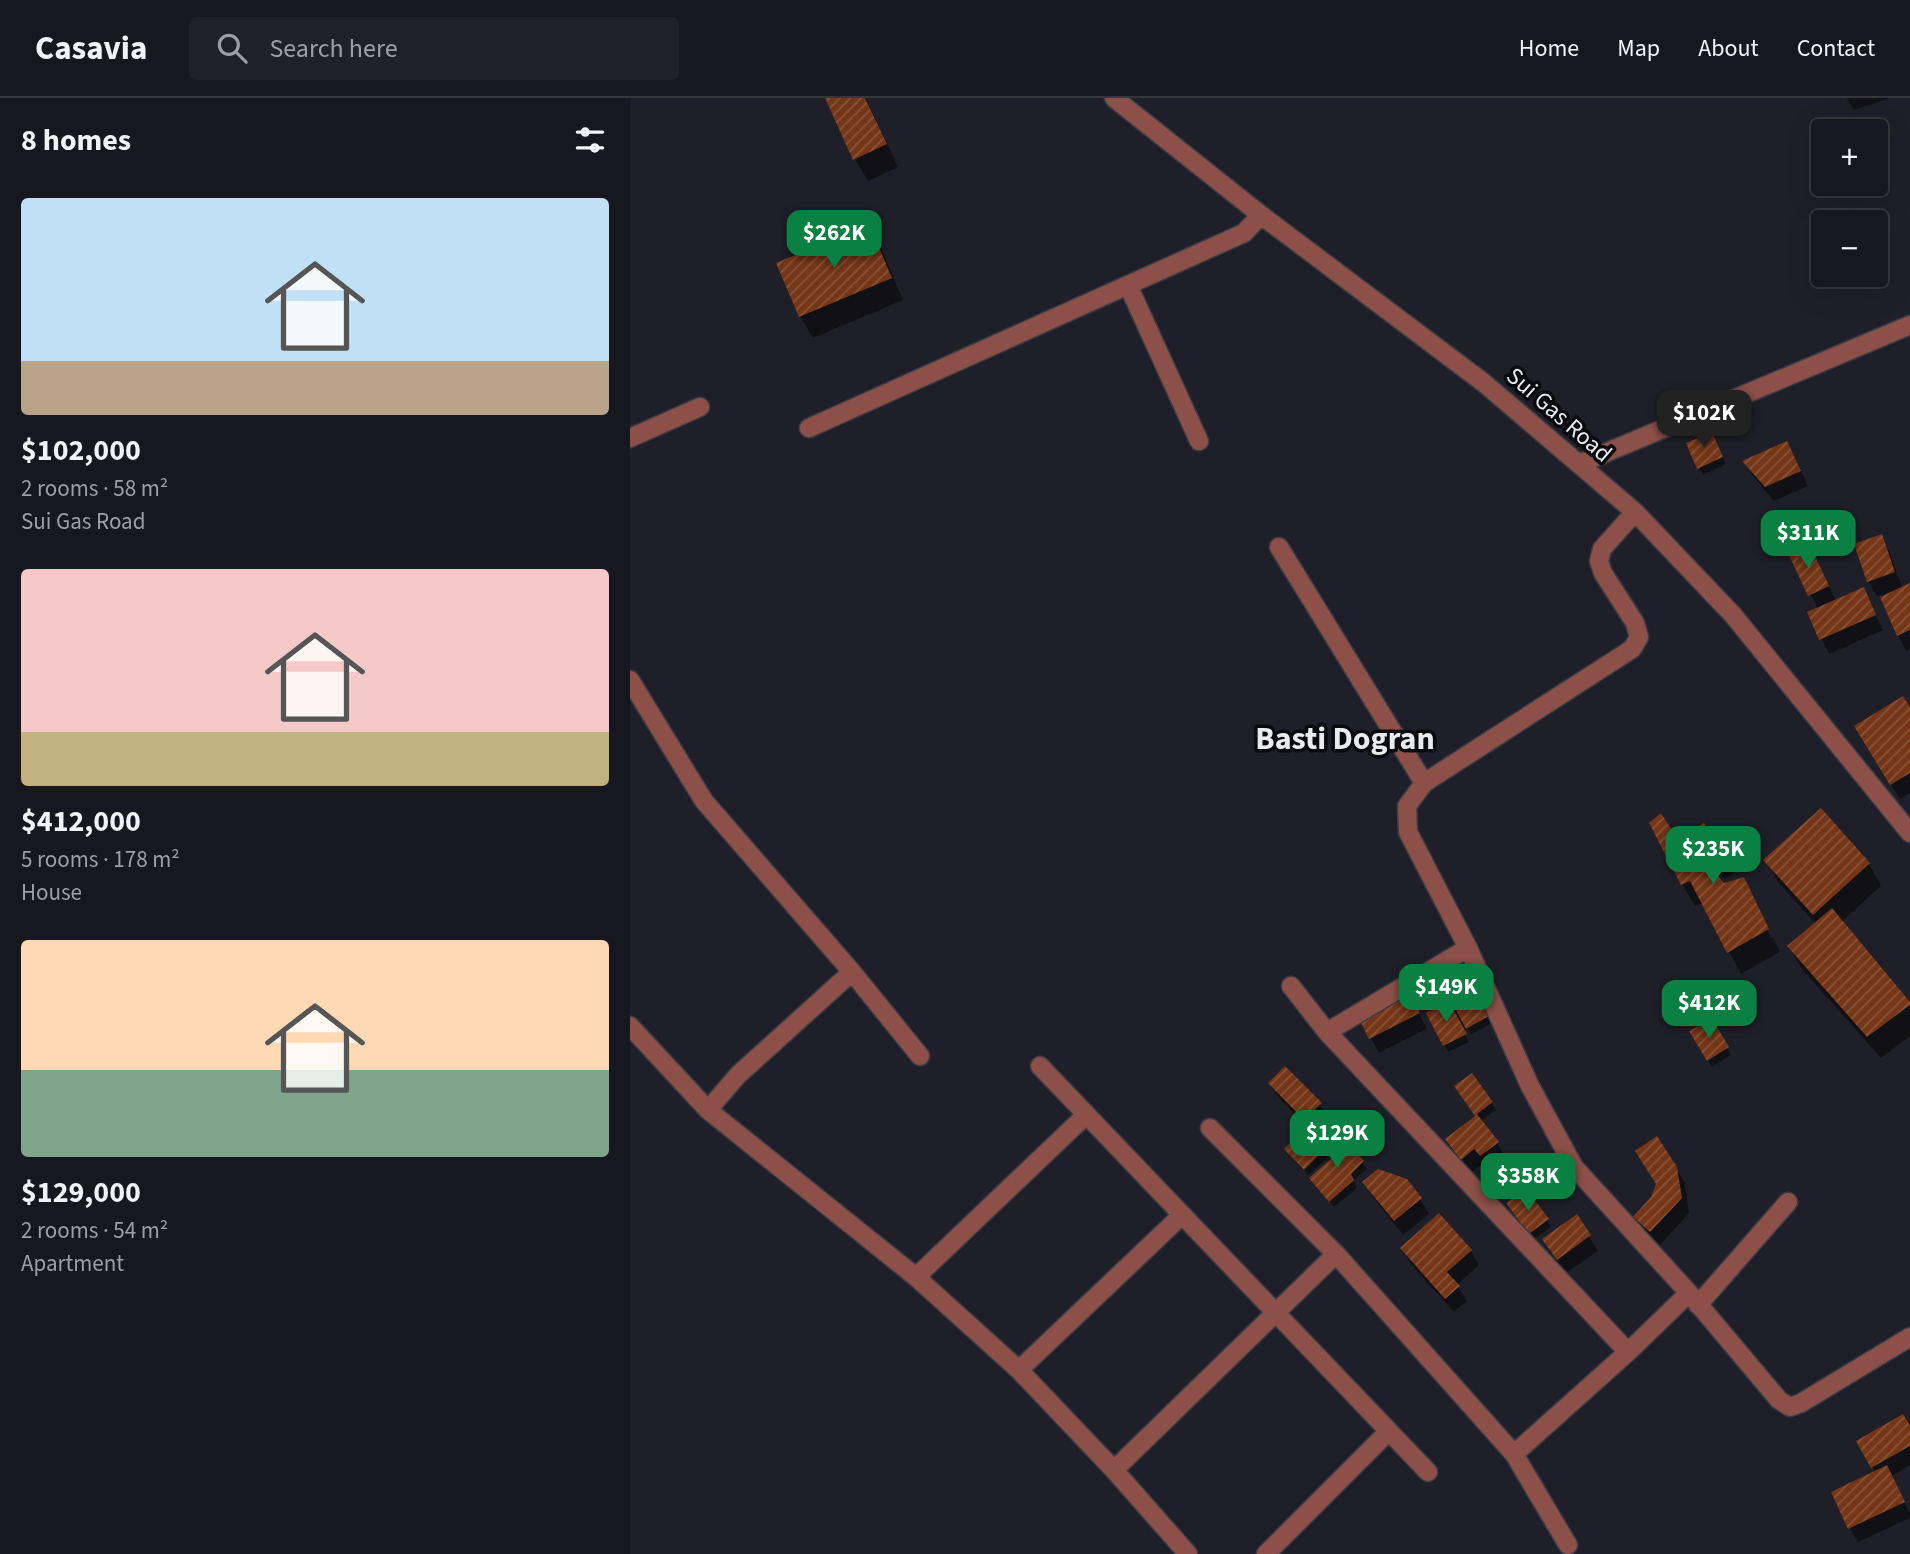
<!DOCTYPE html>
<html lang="en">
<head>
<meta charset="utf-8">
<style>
	:root { --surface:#17171f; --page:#202028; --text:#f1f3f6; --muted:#9e9fa4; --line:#36363d; --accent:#0b8043 }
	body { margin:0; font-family:"Source Sans 3",sans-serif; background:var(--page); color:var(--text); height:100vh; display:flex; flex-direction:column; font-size:26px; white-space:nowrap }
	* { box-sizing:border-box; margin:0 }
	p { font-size:23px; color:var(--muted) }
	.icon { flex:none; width:38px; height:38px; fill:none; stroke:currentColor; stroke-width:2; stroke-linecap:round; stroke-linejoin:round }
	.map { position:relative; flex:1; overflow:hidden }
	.sheet { display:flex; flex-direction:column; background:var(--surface); width:630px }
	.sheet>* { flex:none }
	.tools { position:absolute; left:1181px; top:21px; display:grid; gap:14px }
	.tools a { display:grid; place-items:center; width:77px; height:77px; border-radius:7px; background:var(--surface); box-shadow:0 7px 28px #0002,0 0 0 2px var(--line); font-size:35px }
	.price { position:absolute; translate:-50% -60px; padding:0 16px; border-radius:14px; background:var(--accent); color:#fff; font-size:23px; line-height:46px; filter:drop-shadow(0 2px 4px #0008) }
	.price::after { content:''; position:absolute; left:50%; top:42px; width:21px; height:16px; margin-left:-10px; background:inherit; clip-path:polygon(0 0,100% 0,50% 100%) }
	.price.selected { background:#222; color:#fff }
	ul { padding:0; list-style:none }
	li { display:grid; align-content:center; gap:14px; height:371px; padding:0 21px }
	li span { display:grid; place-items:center; height:217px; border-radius:7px; color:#555 }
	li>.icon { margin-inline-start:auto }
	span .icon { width:126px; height:126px; fill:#fffc; stroke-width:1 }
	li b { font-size:30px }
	h2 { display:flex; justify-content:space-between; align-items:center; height:84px; padding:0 21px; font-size:30px }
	header { display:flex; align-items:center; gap:42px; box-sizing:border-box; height:98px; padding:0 35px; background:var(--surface); border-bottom:2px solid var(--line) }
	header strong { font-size:33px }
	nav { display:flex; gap:38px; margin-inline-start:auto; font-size:24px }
	.search { width:490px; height:63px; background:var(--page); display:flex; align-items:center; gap:18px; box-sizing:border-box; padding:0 24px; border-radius:7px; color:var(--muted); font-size:26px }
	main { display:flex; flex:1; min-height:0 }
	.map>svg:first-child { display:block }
	.shadow { fill:#0007 }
	.building { fill:url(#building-hatch) }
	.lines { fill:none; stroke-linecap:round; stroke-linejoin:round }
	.street-casing { stroke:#3b3c45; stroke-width:21 }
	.street { stroke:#8c5048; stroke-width:18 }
	.labels { text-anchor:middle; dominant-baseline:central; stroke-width:7; stroke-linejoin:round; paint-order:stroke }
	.street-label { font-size:24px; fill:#eaebf1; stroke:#090a0e }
	.district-label { font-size:32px; font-weight:bold; fill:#eaebf1; stroke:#090a0e }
</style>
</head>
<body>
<header>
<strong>Casavia</strong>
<div class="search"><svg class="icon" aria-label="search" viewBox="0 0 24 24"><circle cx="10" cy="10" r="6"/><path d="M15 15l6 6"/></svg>Search here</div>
<nav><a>Home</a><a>Map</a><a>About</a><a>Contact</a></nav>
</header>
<main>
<section class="sheet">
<h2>8 homes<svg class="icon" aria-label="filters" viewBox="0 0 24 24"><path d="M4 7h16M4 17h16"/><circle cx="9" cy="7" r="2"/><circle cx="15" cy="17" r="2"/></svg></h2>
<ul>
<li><span style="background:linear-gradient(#bfe0f5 75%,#b9a48a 0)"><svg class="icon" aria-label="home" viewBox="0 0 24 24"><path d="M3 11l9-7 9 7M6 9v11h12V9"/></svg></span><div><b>$102,000</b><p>2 rooms · 58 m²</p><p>Sui Gas Road</p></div></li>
<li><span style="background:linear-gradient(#f6c9c9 75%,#c2b280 0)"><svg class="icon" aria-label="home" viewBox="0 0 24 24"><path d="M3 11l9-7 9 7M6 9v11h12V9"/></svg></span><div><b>$412,000</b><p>5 rooms · 178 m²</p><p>House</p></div></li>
<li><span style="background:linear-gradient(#ffd9b3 60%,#7fa58c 0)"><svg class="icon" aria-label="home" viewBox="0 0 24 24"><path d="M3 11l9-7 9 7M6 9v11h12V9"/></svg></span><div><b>$129,000</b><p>2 rooms · 54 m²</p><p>Apartment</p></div></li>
</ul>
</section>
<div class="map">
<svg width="1280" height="1456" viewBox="0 0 1280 1456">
	<defs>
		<pattern id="building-hatch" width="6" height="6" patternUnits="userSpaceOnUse" patternTransform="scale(1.75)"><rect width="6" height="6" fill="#753617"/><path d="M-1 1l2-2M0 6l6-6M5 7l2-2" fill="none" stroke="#895339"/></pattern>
	</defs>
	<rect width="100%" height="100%" fill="#1f1f29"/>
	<path class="shadow" d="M197,0H236L268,69L238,83L225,61Z
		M1217,0H1260L1224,12Z
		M238,128L251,150L273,202L183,240L170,218Z
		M1085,343L1096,366L1073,377L1058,346Z
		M1165,360L1178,388L1144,403L1123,378L1115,364Z
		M1251,438L1259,453L1273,491L1280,487V553L1279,551L1276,552L1268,537L1251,497L1247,498L1239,484L1226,447Z
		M1160,456L1186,462L1206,503L1233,491L1253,532L1199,556L1180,514L1188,511Z
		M1280,612V695L1270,701L1226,629Z
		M1074,728L1104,775L1095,781L1090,776L1086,778L1094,787L1113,781L1125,801H1123L1141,840L1143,839L1150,854L1111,876L1073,805L1065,808L1052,786L1050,750L1065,742Z
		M1136,762L1239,766L1251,788L1211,824L1280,907V938L1251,960L1172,871L1159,849L1186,826L1148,784Z
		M845,894L862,925L841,937L838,931L834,933L839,944L818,954L798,916L820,908Z
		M785,908L797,931L749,955L741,940Z
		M1081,923L1101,957L1082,969L1061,933Z
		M842,977L866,1012L850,1023L867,1045L875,1059L859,1072L854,1065L840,1075L817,1042L847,1019Z
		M640,986L690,1007L699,1021L684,1036L649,1000Z
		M674,1034L693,1053L697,1060L679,1077L660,1058L656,1051Z
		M711,1040L737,1071L723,1083L727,1090L704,1109L685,1087L705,1059Z
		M1046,1070L1055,1085L1059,1115L1029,1148L1014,1134L1005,1119L1023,1100L1028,1086Z
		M734,1085L790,1101L799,1116L773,1137L743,1099Z
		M882,1112L917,1122L921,1129L904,1141Z
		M947,1119L968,1153L936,1175L923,1156Z
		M772,1150L841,1153L849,1167L827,1187L837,1203L824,1214L780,1165Z
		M1280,1330V1367L1262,1378L1280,1416V1420L1228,1444L1220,1430L1245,1374L1228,1344Z"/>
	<path class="building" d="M195,0H235L257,46L223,62Z
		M239,126L262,180L169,219L146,165Z
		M1082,334L1093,359L1067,371L1056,345Z
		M1157,343L1171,373L1135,389L1112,363Z
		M1252,436L1265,474L1237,484L1224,446Z
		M1179,445L1199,488L1178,498L1158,455Z
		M1280,485V532L1267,538L1250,499Z
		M1234,489L1246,517L1189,542L1177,514Z
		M1273,598L1280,609V675L1260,687L1224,628Z
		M1191,710L1240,765L1183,817L1133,762Z
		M1031,715L1051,747L1063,741L1062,732L1074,725L1093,752L1081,760L1076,754L1061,765L1065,771L1077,765L1094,785L1114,779L1139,831L1097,855L1060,783L1051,787L1019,725Z
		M1202,810L1280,904V907L1237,939L1157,848Z
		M777,891L790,915L739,941L727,917Z
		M845,892L859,918L836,931L822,905Z
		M819,903L837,936L813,948L796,915Z
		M1082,921L1099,949L1077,963L1059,933Z
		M655,968L692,1005L674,1022L638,985Z
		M842,975L863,1004L847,1016L869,1044L850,1058L844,1051L831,1062L815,1041L845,1018L824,988Z
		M674,1031L694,1052L674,1072L654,1051Z
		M711,1038L734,1063L721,1076L724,1082L699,1104L679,1080L704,1058L697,1050Z
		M1027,1038L1047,1069L1052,1100L1020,1134L1003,1119L1021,1099L1026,1086L1005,1053Z
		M748,1071L777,1081L792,1100L764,1123L732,1084Z
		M900,1096L919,1121L899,1136L876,1105L885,1098L892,1103Z
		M809,1115L842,1152L817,1174L830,1188L815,1201L770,1150Z
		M947,1116L961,1137L927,1162L912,1141Z
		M1273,1316L1280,1328V1348L1241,1370L1226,1343Z
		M1257,1367L1275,1404L1218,1431L1201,1394Z"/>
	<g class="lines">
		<g class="street-casing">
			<path id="street" d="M484,0L631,117L854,285L1005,414L1103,517L1280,735
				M498,187L569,343
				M179,330L614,135L631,117
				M0,340L70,309
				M949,366L1280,227
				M1005,414L972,451L969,463L973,475L1005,525L1009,539L1002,551L794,685L777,708L778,734L838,850L900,988L944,1069L1059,1195L1149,1302L1160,1309L1171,1305L1280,1239
				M649,449L794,685
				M0,582L74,703L222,874L290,958
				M661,888L697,934L998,1254
				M0,928L78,1012L286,1179L389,1272L484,1372L558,1456
				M697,934L838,850
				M410,968L798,1374
				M78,1012L108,977L222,874
				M580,1030L706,1156L884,1356L938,1447
				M286,1179L456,1017
				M1068,1207L1158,1104
				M389,1272L552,1117
				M884,1356L998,1254L1059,1195
				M484,1372L706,1156
				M636,1456L759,1333"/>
		</g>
		<use href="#street" class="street"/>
	</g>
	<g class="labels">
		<g class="street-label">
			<text transform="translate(929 317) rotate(41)">Sui Gas Road</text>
		</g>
		<g class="district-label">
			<text x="715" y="641">Basti Dogran</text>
		</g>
	</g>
</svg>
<div class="tools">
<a>+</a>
<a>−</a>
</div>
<b class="price" style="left:204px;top:172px">$262K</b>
<b class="price selected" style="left:1074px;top:352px">$102K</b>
<b class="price" style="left:1178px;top:472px">$311K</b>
<b class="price" style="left:1083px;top:788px">$235K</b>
<b class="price" style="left:816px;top:926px">$149K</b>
<b class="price" style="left:1079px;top:942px">$412K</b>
<b class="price" style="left:707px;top:1072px">$129K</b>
<b class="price" style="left:898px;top:1115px">$358K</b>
</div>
</main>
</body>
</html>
